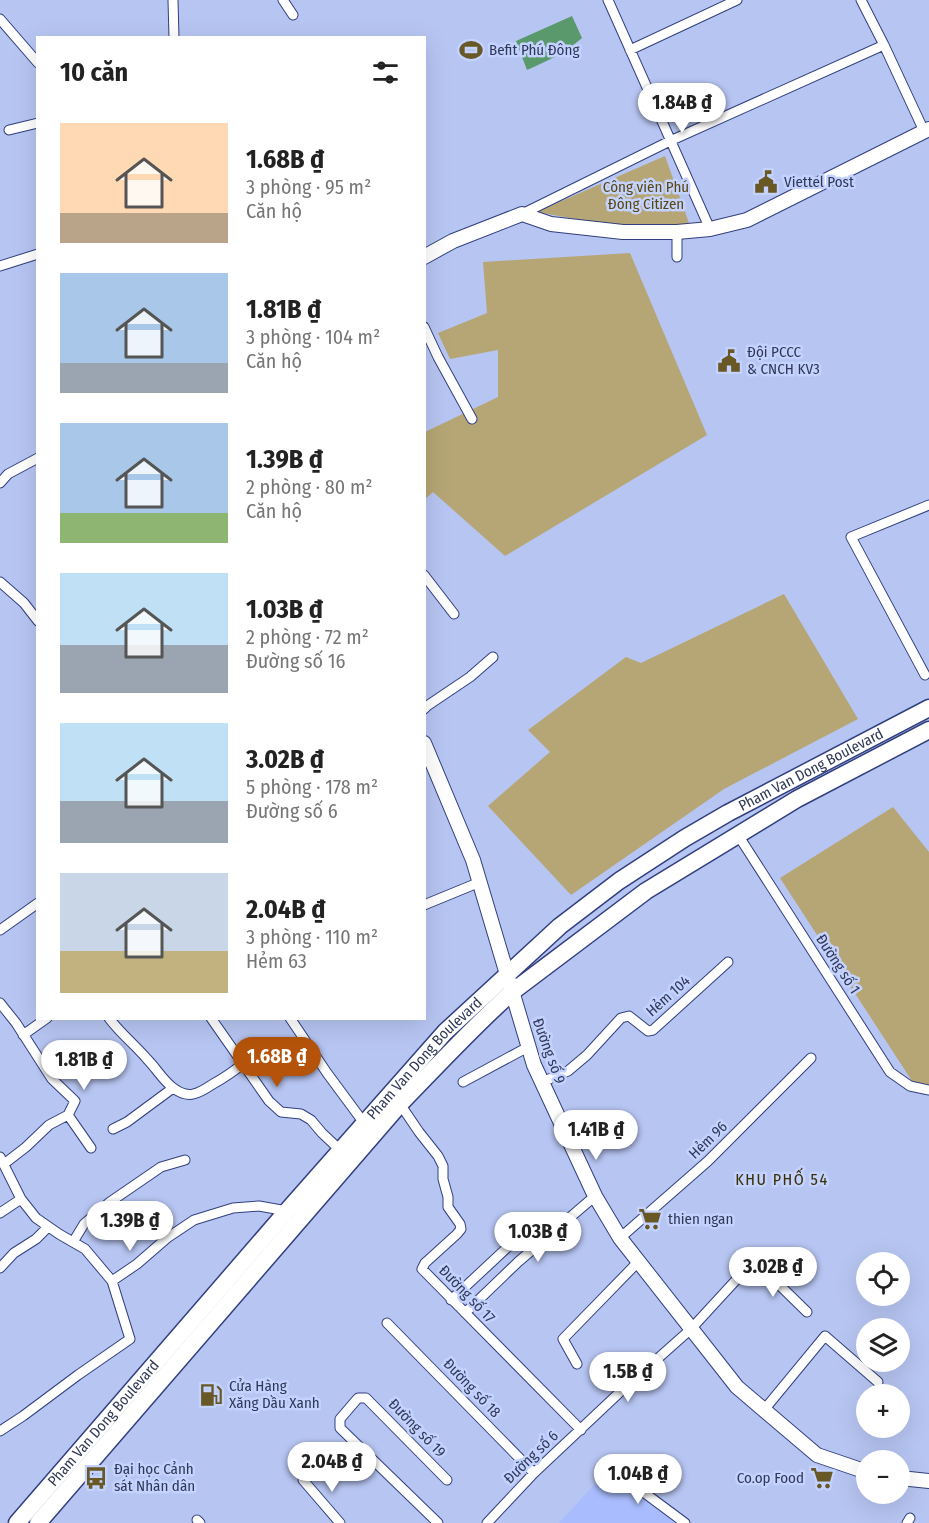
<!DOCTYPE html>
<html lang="vi">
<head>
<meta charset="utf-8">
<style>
	:root { --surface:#fff; --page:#f2f2f2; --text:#222; --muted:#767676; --accent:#b45309 }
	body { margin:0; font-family:"Fira Sans Condensed",sans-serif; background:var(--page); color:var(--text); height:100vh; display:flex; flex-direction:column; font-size:22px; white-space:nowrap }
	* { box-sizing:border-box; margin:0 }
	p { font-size:20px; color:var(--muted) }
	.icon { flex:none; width:33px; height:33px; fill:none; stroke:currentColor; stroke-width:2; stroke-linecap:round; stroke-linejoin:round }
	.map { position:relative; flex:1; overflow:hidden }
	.drawer { position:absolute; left:36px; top:36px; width:390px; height:984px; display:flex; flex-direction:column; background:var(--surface); border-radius:0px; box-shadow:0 6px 24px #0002 }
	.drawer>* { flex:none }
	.fabs { position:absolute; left:856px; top:1252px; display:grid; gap:12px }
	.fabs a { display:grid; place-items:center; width:54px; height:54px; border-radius:50%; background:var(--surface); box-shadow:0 6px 24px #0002; font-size:30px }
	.price { position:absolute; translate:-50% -51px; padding:0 14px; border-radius:21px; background:#fff; color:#222; font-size:20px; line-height:39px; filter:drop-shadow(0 2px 3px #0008) }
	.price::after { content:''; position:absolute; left:50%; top:36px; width:18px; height:14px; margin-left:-9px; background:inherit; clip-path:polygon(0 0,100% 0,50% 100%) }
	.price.selected { background:var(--accent); color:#fff }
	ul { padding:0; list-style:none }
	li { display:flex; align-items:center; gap:18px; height:150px; padding:0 24px }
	li span { display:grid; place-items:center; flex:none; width:168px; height:120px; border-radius:0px; color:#555 }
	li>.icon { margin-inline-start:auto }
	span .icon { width:72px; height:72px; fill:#fffc; stroke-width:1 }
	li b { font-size:26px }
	h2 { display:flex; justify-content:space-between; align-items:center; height:72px; padding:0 24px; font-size:26px }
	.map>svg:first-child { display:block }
	.built { fill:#a9bcfd }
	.green { fill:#b6a675 }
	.water { fill:#5a996b }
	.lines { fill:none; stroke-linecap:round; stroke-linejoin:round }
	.street-casing { stroke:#323f7f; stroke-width:11 }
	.secondary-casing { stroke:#323f7f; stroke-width:16 }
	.highway-casing { stroke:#323f7f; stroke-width:19 }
	.street { stroke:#fff; stroke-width:9 }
	.secondary { stroke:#fff; stroke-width:14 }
	.highway { stroke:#fff; stroke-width:16 }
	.labels { text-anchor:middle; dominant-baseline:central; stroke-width:5; stroke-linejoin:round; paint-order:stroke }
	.poi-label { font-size:15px; fill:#303856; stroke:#c4d2ff; text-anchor:start }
	.park-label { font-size:15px; fill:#58470e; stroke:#c4d2ff }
	.street-label { font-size:15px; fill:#303856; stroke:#c4d2ff }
	.neighbourhood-label { font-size:16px; letter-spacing:1.5px; fill:#3b2f04; stroke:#c4d2ff }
</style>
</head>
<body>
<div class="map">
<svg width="929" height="1523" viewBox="0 0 929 1523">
	<rect width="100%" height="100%" fill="#b7c5f2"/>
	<path class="built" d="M608,1470L678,1523H559Z"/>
	<path class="green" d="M665,156L689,223L683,226L674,227L651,224L610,225L536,212Z
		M630,253L707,435L505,556L433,492L425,499V432L498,397V350L450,359L438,333L487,313L483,262Z
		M784,594L858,719L724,789L571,895L488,806L550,752L528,730L626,657L641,663Z
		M893,807L929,852V1086L912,1081L780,878Z"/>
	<path class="water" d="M572,16L582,38C565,53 547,61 527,70L516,41Z"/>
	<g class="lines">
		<g class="street-casing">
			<path id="street" d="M173,0L174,38
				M283,0L293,15
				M608,0L710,229
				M861,0L884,45L924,131
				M0,19L38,63
				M630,50L737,0
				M9,130L38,123
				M522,214L670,141L884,45
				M677,257V232
				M0,266L38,254
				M424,327L438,357L472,419
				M0,483L8,474L38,458
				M424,575L454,614
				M0,582L24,603L38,621
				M925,675L851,537L929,505
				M424,709L427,706L470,677L493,657
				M738,835L890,1072L910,1086L929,1090
				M424,905L480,882
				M0,930L38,903
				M0,1003L16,1023L52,1079L75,1101L68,1115L49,1125L26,1147L4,1164
				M109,1018C120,1033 135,1045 147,1059C156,1068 162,1079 172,1087C188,1100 198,1094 213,1084C224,1078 234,1071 244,1063
				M211,1018L269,1101L281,1112L301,1114L311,1120L322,1133L340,1150
				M290,1018L327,1073L364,1123
				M23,1035L47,1018
				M463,1082L528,1047
				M542,1082L568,1071L587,1055L621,1018L629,1016L648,1031L653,1030L728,962
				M400,1104L419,1132L438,1156L443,1166V1179L448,1197V1207L460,1224L461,1229L457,1234L425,1263L422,1269L581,1430
				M68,1115L91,1148
				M113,1129L127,1122L173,1088
				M0,1157L21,1199L36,1218L59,1234L85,1249L112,1281L137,1264L167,1238L194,1220L233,1208L259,1206L287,1211
				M0,1213L21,1199
				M620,1238L708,1161L811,1058
				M73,1242L84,1224L110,1202L161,1167L185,1160
				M0,1268L14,1253L36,1239L48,1227
				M451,1300L526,1230C535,1227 540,1233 546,1238
				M465,1313L518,1262L595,1196
				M387,1323L534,1473
				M577,1364L563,1339L638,1262
				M764,1410L825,1336L878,1382
				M0,1431L23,1416L78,1375L130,1339L112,1281
				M607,1465L685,1523
				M303,1480L340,1523
				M197,1520L200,1523
				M438,1523L340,1428V1419L358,1398H366L447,1480
				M487,1523L534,1473L619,1393L691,1329L748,1267L759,1265L807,1312
				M907,1523L910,1518"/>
		</g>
		<g class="secondary-casing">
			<path id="secondary" d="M424,257L453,241L522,214L551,224L623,232H677L710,229L747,220L929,129
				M424,743L473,860L534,1065L595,1196L620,1238L737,1387L817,1455L867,1472
				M900,1478L929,1481"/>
		</g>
		<g class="highway-casing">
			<g id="highway">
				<path id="s1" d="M17,1523L287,1211L445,1032L560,926L619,881L685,838L728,813L929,708"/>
				<path d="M38,1523L400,1104C437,1066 473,1027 512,992L646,891L797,799L929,730"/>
			</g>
		</g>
		<use href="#street" class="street"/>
		<use href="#secondary" class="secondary"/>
		<use href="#highway" class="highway"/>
	</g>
	<defs>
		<g id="stadium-bare" transform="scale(1.8)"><path d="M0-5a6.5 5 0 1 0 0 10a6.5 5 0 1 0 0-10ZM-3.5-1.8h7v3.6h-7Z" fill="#685825" stroke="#c4d2ff" stroke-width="2.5" paint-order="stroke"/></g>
		<g id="civic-bare" transform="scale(1.8)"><path d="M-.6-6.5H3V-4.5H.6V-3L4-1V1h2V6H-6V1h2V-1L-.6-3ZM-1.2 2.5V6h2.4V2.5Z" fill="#685825" stroke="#c4d2ff" stroke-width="2.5" paint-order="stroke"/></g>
		<g id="supermarket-bare" transform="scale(1.8)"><path d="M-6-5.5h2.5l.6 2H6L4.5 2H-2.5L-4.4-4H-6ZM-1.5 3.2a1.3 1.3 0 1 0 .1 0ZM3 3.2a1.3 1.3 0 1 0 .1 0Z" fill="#685825" stroke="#c4d2ff" stroke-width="2.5" paint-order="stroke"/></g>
		<g id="fuel-bare" transform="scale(1.8)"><path d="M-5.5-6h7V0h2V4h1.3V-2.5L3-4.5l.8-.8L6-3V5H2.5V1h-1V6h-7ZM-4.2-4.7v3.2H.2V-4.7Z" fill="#685825" stroke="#c4d2ff" stroke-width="2.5" paint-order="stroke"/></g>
		<g id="bus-bare" transform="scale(1.8)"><path d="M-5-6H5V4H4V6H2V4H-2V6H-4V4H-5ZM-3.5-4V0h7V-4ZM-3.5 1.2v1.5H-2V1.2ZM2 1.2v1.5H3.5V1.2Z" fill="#685825" stroke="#c4d2ff" stroke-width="2.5" paint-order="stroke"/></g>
	</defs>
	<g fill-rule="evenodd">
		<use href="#stadium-bare" x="471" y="50"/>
		<use href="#civic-bare" x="766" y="182"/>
		<use href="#civic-bare" x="729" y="361"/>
		<use href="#supermarket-bare" x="650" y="1219"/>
		<use href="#fuel-bare" x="211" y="1395"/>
		<use href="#bus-bare" x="96" y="1478"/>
		<use href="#supermarket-bare" x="822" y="1478"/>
	</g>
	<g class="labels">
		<g class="poi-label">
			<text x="489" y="50">Befit Phú Đông</text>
			<text x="784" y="182">Viettel Post</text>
			<text x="747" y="352">Đội PCCC<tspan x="747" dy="17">&amp; CNCH KV3</tspan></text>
			<text x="668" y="1219">thien ngan</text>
			<text x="229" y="1386">Cửa Hàng<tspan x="229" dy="17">Xăng Dầu Xanh</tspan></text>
			<text x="114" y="1469">Đại học Cảnh<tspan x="114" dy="17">sát Nhân dân</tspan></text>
			<text x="804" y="1478" text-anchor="end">Co.op Food</text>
		</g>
		<g class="park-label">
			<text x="646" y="187">Công viên Phú<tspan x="646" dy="17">Đông Citizen</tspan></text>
		</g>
		<g class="street-label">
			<text stroke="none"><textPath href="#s1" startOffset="1104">Pham Van Dong Boulevard</textPath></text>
			<text transform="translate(838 964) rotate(57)">Đường số 1</text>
			<text transform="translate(668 996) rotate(-42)">Hẻm 104</text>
			<text transform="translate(549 1051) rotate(70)">Đường số 9</text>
			<text stroke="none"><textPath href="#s1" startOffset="618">Pham Van Dong Boulevard</textPath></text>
			<text transform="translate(708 1140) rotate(-44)">Hẻm 96</text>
			<text transform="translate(467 1294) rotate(46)">Đường số 17</text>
			<text transform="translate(472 1388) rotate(46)">Đường số 18</text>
			<text stroke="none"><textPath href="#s1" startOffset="132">Pham Van Dong Boulevard</textPath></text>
			<text transform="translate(417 1428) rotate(46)">Đường số 19</text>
			<text transform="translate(531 1457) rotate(-44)">Đường số 6</text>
		</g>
		<g class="neighbourhood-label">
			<text x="782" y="1179">KHU PHỐ 54</text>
		</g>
	</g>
</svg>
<div class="fabs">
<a><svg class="icon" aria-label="locate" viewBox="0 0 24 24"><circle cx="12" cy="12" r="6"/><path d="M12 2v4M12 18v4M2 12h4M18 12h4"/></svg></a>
<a><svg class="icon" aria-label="layers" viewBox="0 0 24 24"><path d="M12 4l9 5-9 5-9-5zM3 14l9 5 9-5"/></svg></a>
<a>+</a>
<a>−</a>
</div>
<b class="price" style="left:682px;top:134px">1.84B ₫</b>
<b class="price selected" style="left:277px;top:1088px">1.68B ₫</b>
<b class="price" style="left:84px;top:1091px">1.81B ₫</b>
<b class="price" style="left:596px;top:1161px">1.41B ₫</b>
<b class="price" style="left:130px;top:1252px">1.39B ₫</b>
<b class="price" style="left:538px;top:1263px">1.03B ₫</b>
<b class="price" style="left:773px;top:1298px">3.02B ₫</b>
<b class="price" style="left:628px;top:1403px">1.5B ₫</b>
<b class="price" style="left:332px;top:1493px">2.04B ₫</b>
<b class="price" style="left:638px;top:1505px">1.04B ₫</b>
<section class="drawer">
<h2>10 căn<svg class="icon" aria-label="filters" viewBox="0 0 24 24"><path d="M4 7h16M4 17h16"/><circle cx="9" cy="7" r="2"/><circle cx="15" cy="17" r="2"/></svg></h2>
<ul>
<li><span style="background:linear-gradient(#ffd9b3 75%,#b9a48a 0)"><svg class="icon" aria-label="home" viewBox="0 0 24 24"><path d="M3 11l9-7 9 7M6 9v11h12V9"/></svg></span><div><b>1.68B ₫</b><p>3 phòng · 95 m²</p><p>Căn hộ</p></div></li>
<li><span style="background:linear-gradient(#a9c7e8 75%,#9aa5b1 0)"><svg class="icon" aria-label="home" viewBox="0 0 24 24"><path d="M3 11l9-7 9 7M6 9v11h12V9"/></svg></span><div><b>1.81B ₫</b><p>3 phòng · 104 m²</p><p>Căn hộ</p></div></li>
<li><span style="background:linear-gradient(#a9c7e8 75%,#8fb573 0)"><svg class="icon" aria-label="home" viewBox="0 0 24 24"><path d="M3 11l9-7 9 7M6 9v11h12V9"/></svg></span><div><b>1.39B ₫</b><p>2 phòng · 80 m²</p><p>Căn hộ</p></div></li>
<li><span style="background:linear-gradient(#bfe0f5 60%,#9aa5b1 0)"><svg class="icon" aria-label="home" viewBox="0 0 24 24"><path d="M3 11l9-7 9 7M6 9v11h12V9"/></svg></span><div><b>1.03B ₫</b><p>2 phòng · 72 m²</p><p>Đường số 16</p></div></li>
<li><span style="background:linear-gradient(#bfe0f5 65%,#9aa5b1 0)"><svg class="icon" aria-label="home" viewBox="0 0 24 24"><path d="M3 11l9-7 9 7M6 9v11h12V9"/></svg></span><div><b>3.02B ₫</b><p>5 phòng · 178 m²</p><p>Đường số 6</p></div></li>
<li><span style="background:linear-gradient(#c9d6e8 65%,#c2b280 0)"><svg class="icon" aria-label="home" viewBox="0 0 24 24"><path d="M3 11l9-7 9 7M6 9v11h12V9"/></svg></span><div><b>2.04B ₫</b><p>3 phòng · 110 m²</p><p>Hẻm 63</p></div></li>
</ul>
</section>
</div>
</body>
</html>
